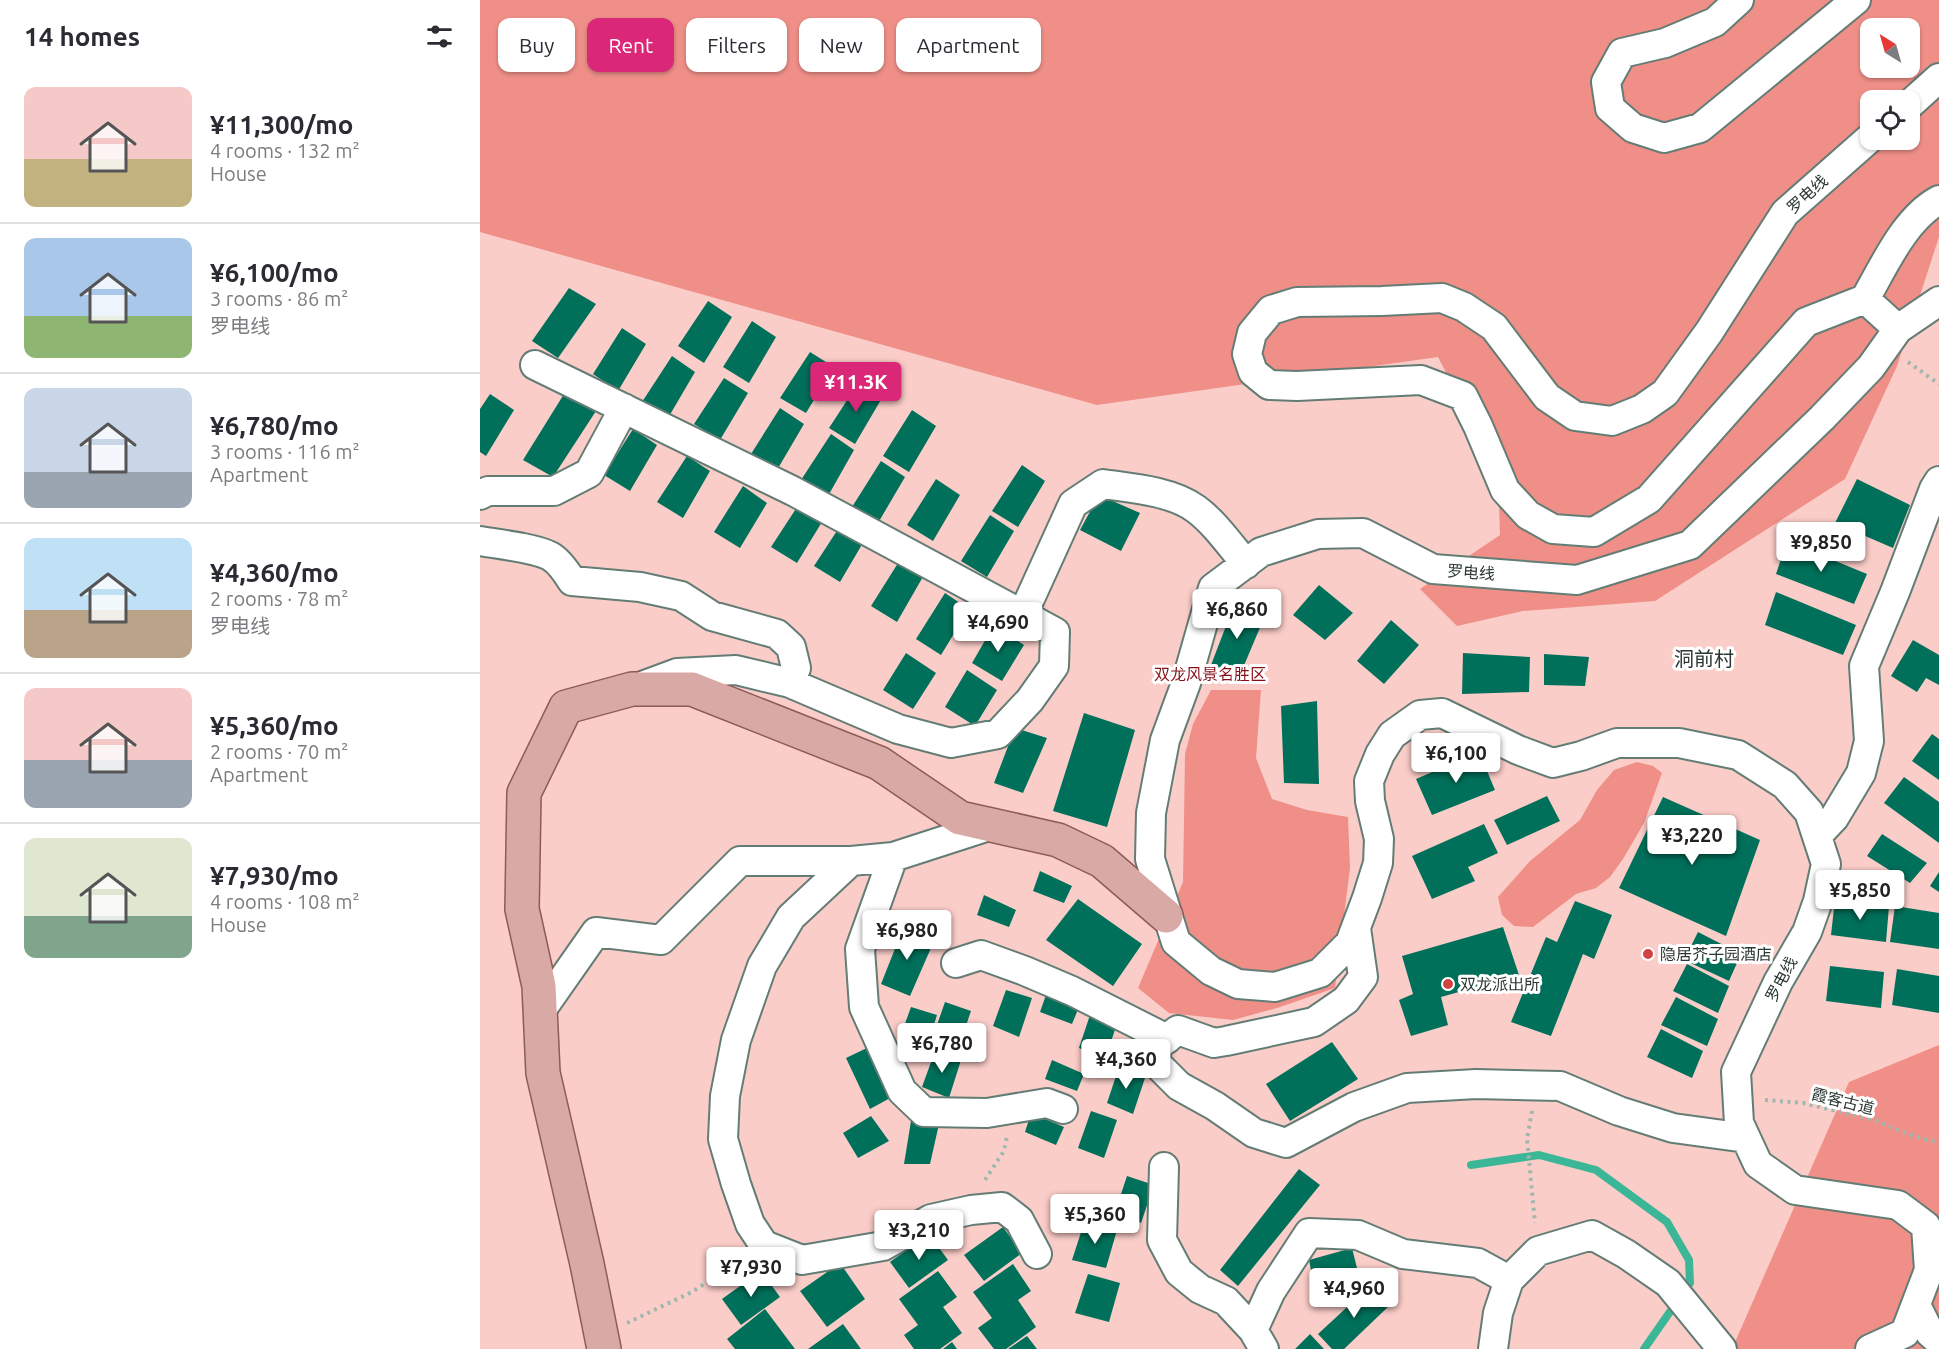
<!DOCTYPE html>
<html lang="en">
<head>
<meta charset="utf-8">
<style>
	:root { --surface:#fff; --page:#f7f7f7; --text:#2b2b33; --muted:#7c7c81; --line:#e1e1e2; --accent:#db2777 }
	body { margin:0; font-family:Ubuntu,"Noto Sans SC",sans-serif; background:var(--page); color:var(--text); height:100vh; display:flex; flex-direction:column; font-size:22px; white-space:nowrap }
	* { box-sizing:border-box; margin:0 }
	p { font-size:20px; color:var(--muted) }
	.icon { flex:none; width:33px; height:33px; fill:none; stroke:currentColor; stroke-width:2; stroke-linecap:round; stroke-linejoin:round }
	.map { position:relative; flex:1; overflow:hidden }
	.details { display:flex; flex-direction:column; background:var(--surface); width:480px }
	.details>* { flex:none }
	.guide { position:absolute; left:18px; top:18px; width:570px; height:54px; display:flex; gap:12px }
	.needle { width:39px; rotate:323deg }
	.controls { position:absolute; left:1380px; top:18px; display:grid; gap:12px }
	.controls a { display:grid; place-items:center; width:60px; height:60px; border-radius:12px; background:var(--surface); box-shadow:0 2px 4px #0004; font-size:30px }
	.price { position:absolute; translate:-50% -51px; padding:0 14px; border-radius:6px; background:#fff; color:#222; font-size:20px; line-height:39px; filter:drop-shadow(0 2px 3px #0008) }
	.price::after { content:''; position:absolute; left:50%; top:36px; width:18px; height:14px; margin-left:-9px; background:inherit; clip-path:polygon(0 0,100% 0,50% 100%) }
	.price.active { background:var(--accent); color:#fff }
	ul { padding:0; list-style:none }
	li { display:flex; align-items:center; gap:18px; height:150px; padding:0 24px }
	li+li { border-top:2px solid var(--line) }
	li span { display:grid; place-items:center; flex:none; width:168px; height:120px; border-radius:12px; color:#555 }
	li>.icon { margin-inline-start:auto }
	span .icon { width:72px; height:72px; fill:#fffc; stroke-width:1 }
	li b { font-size:26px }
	h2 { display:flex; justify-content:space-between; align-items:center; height:72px; padding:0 24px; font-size:26px }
	.chip { padding:0 21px; border-radius:12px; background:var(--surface); box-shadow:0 2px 4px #0004; font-size:21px; line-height:54px }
	.chip.active { background:var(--accent); color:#fff }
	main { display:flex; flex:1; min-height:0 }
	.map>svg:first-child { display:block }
	.green { fill:#fbcdc8; fill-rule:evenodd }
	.forest { fill:#ef8f88; fill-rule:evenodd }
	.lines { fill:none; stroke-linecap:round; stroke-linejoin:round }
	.stream { stroke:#3bb798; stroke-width:8 }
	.building { fill:#00705a }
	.minor-casing { stroke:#637d75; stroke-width:32 }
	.major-casing { stroke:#8c5c57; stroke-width:36 }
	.path { stroke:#9fb7af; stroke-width:4; stroke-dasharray:3 4.5; stroke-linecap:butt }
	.minor { stroke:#fff; stroke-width:28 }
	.major { stroke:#d9a9a6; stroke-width:33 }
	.poi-dot { fill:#d14242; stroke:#fff; stroke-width:2 }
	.labels { text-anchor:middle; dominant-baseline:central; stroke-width:6; stroke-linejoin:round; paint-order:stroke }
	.street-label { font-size:16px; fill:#2c3834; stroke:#fff }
	.park-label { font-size:16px; fill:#841119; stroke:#fff }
	.poi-label { font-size:16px; fill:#2c3834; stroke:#fff; text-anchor:start }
	.quarter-label { font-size:20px; fill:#2c3834; stroke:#fff }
</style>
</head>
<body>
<main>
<section class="details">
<h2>14 homes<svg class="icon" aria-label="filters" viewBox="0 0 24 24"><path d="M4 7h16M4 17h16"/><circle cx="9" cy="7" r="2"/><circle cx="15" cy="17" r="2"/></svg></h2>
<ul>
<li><span style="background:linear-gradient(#f6c9c9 60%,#c2b280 0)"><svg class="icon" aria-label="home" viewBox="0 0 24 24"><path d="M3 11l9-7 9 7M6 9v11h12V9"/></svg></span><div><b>¥11,300/mo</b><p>4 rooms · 132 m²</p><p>House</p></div></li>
<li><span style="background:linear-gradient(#a9c7e8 65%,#8fb573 0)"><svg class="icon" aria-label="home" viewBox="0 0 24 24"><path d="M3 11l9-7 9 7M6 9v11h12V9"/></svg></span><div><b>¥6,100/mo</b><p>3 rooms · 86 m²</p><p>罗电线</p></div></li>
<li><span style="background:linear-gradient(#c9d6e8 70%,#9aa5b1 0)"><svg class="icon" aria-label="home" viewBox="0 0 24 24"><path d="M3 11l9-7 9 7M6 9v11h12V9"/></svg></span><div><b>¥6,780/mo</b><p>3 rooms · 116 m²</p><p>Apartment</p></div></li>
<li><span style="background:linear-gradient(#bfe0f5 60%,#b9a48a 0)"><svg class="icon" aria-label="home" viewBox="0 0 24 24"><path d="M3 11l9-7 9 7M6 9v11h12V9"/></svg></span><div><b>¥4,360/mo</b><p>2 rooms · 78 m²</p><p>罗电线</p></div></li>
<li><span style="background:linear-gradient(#f6c9c9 60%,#9aa5b1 0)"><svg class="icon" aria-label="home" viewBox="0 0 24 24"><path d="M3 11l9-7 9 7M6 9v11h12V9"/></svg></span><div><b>¥5,360/mo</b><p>2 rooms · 70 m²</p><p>Apartment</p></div></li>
<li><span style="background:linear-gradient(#dfe7d0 65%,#7fa58c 0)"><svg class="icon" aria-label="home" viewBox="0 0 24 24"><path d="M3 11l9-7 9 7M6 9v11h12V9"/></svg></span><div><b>¥7,930/mo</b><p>4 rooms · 108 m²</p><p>House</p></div></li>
</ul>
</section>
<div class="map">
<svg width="1459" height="1349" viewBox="0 0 1459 1349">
	<rect width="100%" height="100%" fill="#d4f1e7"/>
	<path class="green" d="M0,0H1459V1349H0ZM1390,28H1430V68H1390ZM1390,100H1430V140H1390Z"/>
	<path class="forest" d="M0,0H1459V237L1417,366L1365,479L1175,601L1043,611L977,626L940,589L1020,535L1018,473L958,357L617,405L0,232ZM1390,28H1430V68H1390ZM1390,100H1430V140H1390Z
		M731,690H781L776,758L792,799L827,810L868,817L870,868L855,988L797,1008L753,1020L689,1013L658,988L703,882L705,754L713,724Z
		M1157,762L1173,766L1182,773L1164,823L1143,859L1130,877L1116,888L1096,894L1053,927L1034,926L1022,915L1018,897L1050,861L1100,820L1117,790L1134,770Z
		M1459,1045V1349H1252L1369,1082Z"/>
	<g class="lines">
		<path class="stream" d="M991,1165L1059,1155L1116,1170L1187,1222L1209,1260L1210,1283L1164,1349"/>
	</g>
	<path class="building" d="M89,288L116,304L78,358L52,341Z
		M228,301L252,317L224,363L198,346Z
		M272,321L296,337L269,383L243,367Z
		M142,328L166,344L138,391L113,374Z
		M330,352L354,367L326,413L300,398Z
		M192,356L215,372L188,418L162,402Z
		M244,378L268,393L240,440L214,424Z
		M379,382L402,398L375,444L349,428Z
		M10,394L34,410L6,456L0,452V409Z
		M84,394L116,411L73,477L43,460Z
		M300,408L324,424L297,470L271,454Z
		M432,410L456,426L429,472L403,456Z
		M153,429L177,445L150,491L124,475Z
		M351,434L374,450L348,496L321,480Z
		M207,456L230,471L203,518L177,502Z
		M401,461L425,477L398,523L372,507Z
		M542,465L565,481L538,527L512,511Z
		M456,479L480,495L453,541L427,525Z
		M1377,479L1430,505L1413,548L1355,523Z
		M263,486L287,503L260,548L234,532Z
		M619,495L660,513L641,551L600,530Z
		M321,501L345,517L317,563L291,547Z
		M510,515L534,531L507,577L481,561Z
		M364,520L387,536L360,582L334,566Z
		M1307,541L1387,574L1374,604L1296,574Z
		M420,560L444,575L417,622L391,606Z
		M839,585L873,613L845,640L813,615Z
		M1296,592L1376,625L1363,655L1285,625Z
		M465,593L489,609L461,655L436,639Z
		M754,605L784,618L760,675L731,665Z
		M911,620L939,645L904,684L877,661Z
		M514,625L544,645L522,681L492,663Z
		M1433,640L1459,655V685L1446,678L1437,692L1411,676Z
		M426,653L456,673L433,709L403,690Z
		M983,653L1050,657L1049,692L982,694Z
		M1064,654L1109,657L1105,686L1064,685Z
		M487,670L517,690L495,726L465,707Z
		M837,701L839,784L804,783L801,706Z
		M604,713L655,730L627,827L573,811Z
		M535,728L567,738L543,793L514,783Z
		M1452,734L1459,739V780L1432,761Z
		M999,752L1015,790L952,815L936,779Z
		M1424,777L1459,802V843L1404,803Z
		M1067,796L1080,821L1027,845L1014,820Z
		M1183,797L1280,840L1246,936L1139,888Z
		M1004,824L1018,853L988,867L995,881L952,899L932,856Z
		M1402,834L1447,863L1430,883L1387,856Z
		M560,871L592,886L584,903L553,891Z
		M1459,872V892L1450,886Z
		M504,895L536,910L529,927L497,915Z
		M598,899L662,944L633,986L566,940Z
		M1355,899L1409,906L1406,942L1351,935Z
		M1095,901L1132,915L1114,959L1103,954L1071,1036L1031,1022L1066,937L1077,942Z
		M1415,906L1459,913V949L1410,942Z
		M424,926L454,941L430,996L401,984Z
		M1023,927L1039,975L961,997L968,1025L931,1036L919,1000L933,994L922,956Z
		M1218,932L1261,954L1249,981L1204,960Z
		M1207,964L1249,986L1238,1013L1193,991Z
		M1350,966L1404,972L1401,1008L1346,1001Z
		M1417,969L1459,976V1013L1412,1005Z
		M526,990L552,998L539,1037L513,1026Z
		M567,992L599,1007L592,1024L560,1012Z
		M1196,997L1238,1019L1227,1046L1181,1025Z
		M465,1002L491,1011L478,1049L452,1039Z
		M431,1007L457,1015L445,1054L418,1043Z
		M611,1012L638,1021L625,1059L599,1048Z
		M1181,1029L1223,1051L1212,1078L1167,1057Z
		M852,1042L878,1079L810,1121L786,1084Z
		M389,1047L412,1097L390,1109L366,1058Z
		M455,1051L481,1060L469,1098L442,1087Z
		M572,1060L604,1074L597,1091L565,1079Z
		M639,1067L666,1075L653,1114L627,1103Z
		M611,1111L637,1120L624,1158L598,1148Z
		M551,1113L584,1127L576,1145L545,1132Z
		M391,1116L409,1141L378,1158L363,1133Z
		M431,1121L459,1124L450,1164H424Z
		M819,1169L840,1185L758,1286L740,1270Z
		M647,1176L674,1185L661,1223L635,1212Z
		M605,1220L637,1230L626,1268L592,1260Z
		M523,1227L542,1253L504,1281L484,1255Z
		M449,1234L468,1260L429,1288L410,1262Z
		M872,1248L881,1284L836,1296L829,1260Z
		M360,1263L385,1299L347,1327L320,1291Z
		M533,1264L551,1291L538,1300L556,1327L526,1349H514L498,1328L512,1318L493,1292Z
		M281,1271L300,1297L261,1325L242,1299Z
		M458,1271L477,1297L463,1307L482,1333L460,1349H434L424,1335L438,1325L419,1299Z
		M608,1274L640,1283L629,1322L595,1313Z
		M891,1285L910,1305L864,1349H852L838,1334Z
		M285,1309L315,1349H255L247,1339Z
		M363,1324L381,1349H328Z
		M830,1334L844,1349H815Z
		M547,1336L557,1349H528Z
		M472,1342L477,1349H463Z"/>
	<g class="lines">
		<g class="minor-casing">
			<path id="minor" d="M1259,0L1235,22L1185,43L1142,53L1126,82L1130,108L1153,128L1184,138L1220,128L1376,0
				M1430,104L1459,78
				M1385,299C1404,266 1425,218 1459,200
				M1418,329L1459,301
				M55,365L313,491L575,632L574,666L550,700L518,734L471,743L418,729L310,683L256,670L197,673L162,686
				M0,495L8,491H74L109,473L144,408
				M0,541C18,544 54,548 70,556C79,561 87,573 92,581L160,587L201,596L232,616L297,634L311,647L316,668L310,683
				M543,614L593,504L623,484C651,488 692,491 716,509C735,523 750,545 766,564
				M512,825L413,857L371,861L311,917L282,966L256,1040L245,1096L243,1139L256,1184L270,1224L284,1245L322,1260L403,1246L451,1219L491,1210L522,1207L539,1220L557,1254
				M1337,836L1354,818L1381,773L1389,741L1384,666L1415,592L1454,489L1459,481
				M413,857L380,949L384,1007L422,1091L444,1112L507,1113L567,1103L583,1109
				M876,928L883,977L866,1000L834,1022L746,1041L734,1043L698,1030L677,1046L675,1062L699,1086L735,1106L774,1133L806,1143L874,1107L927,1088L996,1084L1080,1086L1139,1111L1193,1128L1266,1138
				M476,963L501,955L545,971L592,991L687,1039
				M60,1012L116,932L181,940L260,861H371
				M684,1167L682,1240L699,1272L720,1289L746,1301L773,1330L784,1349
				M1436,1305L1450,1333L1459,1341
				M773,1330L791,1291L829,1233L878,1235L923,1254L998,1263L1029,1280
				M1013,1349L1018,1313L1029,1280L1058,1251L1112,1235L1146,1254L1188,1283L1242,1349
				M1390,1349L1425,1333L1449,1270L1446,1226L1418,1205L1315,1190L1278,1164L1259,1123L1256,1072L1298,982L1327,932L1338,901L1346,864L1329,812L1305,785L1258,755L1199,743H1137L1101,756L1073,763L1038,750L962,713L940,715L912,735L900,754L889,781L890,801L899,839L898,863L887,898L870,943L840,973L795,987L758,984L731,971L696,942L670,859L671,813L685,740L706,683L733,588L781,552L838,534L883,533L953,569L1097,580L1210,545L1342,418L1391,367L1418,329L1385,299L1326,322L1169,499L1114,532L1073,529L1048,515L1025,490L998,426L983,396L941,380L817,386L789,385L773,372L767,354L772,333L791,310L817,302L902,301L962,298L984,307L1014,327L1067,397L1095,416L1132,421L1162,409L1185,393L1229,332L1305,213L1390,138"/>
		</g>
		<g class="major-casing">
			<path id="major" d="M124,1349L107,1264L63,1073L59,986L42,909L44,793L86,707L152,689H212L399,763L480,818L578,840L622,861L686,916"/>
		</g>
		<path class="path" d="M1428,362L1459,384
			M1285,1100L1323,1103L1395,1120L1430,1135L1459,1143
			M1052,1111L1047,1139L1055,1223
			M505,1180L524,1151L527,1136
			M147,1323L212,1292L261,1260"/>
		<use href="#minor" class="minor"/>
		<use href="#major" class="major"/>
	</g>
	<g class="poi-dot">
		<circle cx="1168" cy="954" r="6"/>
		<circle cx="968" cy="984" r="6"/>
	</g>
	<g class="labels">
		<g class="street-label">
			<text transform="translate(1327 194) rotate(-42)">罗电线</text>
			<text transform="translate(991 572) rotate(4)">罗电线</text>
			<text transform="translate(1301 979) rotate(-62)">罗电线</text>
			<text transform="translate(1363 1101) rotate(14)">霞客古道</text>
		</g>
		<g class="park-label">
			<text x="730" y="674">双龙风景名胜区</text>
		</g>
		<g class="poi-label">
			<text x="1180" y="954">隐居芥子园酒店</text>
			<text x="980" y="984">双龙派出所</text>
		</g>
		<g class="quarter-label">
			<text x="1224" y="658">洞前村</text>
		</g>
	</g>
</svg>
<div class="controls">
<a><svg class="needle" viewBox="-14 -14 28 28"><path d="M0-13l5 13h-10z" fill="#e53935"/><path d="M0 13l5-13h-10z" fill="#7c7c81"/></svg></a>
<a><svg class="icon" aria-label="locate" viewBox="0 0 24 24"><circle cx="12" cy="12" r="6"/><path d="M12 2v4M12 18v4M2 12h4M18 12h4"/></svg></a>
</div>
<b class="price active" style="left:376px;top:413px">¥11.3K</b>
<b class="price" style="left:1341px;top:573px">¥9,850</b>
<b class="price" style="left:757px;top:640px">¥6,860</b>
<b class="price" style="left:518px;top:653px">¥4,690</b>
<b class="price" style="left:976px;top:784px">¥6,100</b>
<b class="price" style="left:1212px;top:866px">¥3,220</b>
<b class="price" style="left:1380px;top:921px">¥5,850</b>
<b class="price" style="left:427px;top:961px">¥6,980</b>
<b class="price" style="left:462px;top:1074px">¥6,780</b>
<b class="price" style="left:646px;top:1090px">¥4,360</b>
<b class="price" style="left:615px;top:1245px">¥5,360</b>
<b class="price" style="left:439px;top:1261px">¥3,210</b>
<b class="price" style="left:271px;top:1298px">¥7,930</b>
<b class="price" style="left:874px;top:1319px">¥4,960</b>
<div class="guide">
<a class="chip">Buy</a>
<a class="chip active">Rent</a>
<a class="chip">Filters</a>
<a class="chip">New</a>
<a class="chip">Apartment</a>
</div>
</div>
</main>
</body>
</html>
